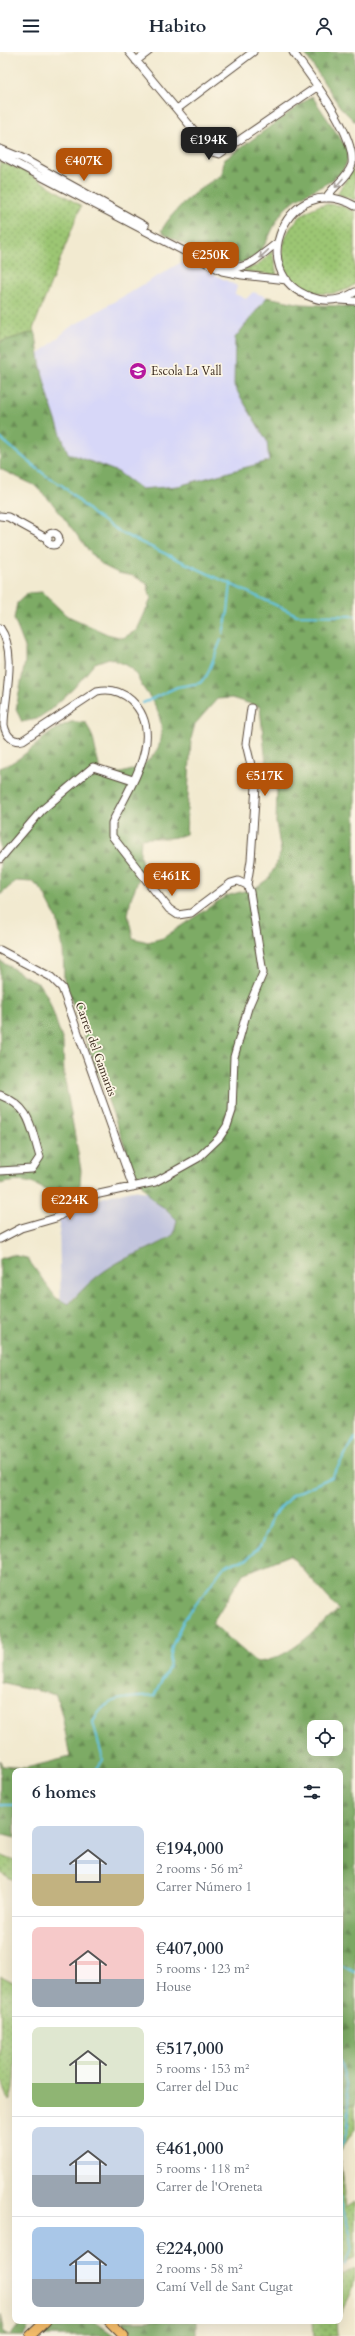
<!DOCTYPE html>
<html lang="en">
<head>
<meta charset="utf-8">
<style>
	:root { --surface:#fff; --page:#f2f2f3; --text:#1f2937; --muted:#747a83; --line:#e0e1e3; --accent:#b45309 }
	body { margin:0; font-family:Cardo,serif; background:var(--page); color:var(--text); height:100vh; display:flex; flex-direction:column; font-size:15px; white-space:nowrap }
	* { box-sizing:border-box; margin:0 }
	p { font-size:13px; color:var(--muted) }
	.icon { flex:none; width:22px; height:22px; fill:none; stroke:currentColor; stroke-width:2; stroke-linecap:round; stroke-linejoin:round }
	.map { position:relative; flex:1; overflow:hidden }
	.drawer { position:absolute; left:12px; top:1716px; width:331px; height:556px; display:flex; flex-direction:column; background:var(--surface); border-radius:8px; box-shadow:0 4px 16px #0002 }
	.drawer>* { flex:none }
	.buttons { position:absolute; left:307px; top:1668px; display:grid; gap:8px }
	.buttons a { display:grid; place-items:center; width:36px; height:36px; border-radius:8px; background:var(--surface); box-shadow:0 4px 16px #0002; font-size:20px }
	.price { position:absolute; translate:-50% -34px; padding:0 9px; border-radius:8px; background:var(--accent); color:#fff; font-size:13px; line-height:26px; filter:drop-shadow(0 1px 2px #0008) }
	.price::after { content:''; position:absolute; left:50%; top:24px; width:12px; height:9px; margin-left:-6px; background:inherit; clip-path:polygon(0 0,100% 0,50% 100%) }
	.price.active { background:#222; color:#fff }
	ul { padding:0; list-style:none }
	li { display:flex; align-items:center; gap:12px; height:100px; padding:0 20px }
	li+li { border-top:1px solid var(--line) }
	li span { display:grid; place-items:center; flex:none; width:112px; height:80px; border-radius:8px; color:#555 }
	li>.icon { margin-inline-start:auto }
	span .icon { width:48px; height:48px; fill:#fffc; stroke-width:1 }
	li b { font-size:17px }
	h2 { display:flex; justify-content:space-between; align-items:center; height:48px; padding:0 20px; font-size:17px }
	header { display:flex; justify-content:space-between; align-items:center; height:52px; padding:0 20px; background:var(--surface); font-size:18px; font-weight:800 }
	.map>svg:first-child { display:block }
	.built { fill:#d7d7f8 }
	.industrial { fill:#bfc2dd }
	.grass { fill:url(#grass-dots); stroke:#6c7848 }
	.forest { fill:url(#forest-firs); stroke:#5c6a42; fill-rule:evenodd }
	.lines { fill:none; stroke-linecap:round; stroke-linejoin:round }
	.stream { stroke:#64c4e2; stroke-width:2 }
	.minor-casing { stroke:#564739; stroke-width:9 }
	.major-casing { stroke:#564739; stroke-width:11 }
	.minor { stroke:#fff; stroke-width:7 }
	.major { stroke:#f8bf6c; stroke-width:9 }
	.oneway { stroke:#a79f9a }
	.labels { text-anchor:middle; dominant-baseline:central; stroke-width:3.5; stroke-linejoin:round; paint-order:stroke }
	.poi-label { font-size:12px; fill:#3b2a1e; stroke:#fcf5e5; text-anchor:start }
	.street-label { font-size:12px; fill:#3b2a1e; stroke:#fcf5e5 }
</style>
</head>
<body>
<header><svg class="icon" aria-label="menu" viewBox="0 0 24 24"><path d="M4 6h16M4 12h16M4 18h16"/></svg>Habito<svg class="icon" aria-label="person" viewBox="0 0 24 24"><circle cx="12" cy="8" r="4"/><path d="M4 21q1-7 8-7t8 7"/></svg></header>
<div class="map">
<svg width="355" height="2284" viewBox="0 0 355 2284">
	<defs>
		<pattern id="grass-dots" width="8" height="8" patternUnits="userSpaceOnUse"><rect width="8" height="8" fill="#9cc673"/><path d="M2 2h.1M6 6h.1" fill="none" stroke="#80a15e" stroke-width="1.8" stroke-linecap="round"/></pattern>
		<pattern id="forest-firs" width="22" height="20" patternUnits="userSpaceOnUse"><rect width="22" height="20" fill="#7dab65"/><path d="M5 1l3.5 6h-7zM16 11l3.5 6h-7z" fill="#688b53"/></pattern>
	</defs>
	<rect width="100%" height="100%" fill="#fcf5e5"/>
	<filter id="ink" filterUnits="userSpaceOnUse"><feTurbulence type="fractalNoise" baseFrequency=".025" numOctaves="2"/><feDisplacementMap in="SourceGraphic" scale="8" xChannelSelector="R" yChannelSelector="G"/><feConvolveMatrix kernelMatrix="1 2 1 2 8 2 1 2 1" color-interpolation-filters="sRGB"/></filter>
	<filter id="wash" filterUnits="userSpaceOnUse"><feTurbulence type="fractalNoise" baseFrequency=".012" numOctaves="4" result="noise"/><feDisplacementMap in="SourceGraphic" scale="16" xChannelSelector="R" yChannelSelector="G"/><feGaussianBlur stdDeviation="0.9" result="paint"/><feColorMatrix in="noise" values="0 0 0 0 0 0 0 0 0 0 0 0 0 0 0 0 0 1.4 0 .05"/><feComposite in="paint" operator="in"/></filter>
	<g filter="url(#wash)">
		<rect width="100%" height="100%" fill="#f2ead0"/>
		<path class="built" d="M185,208L237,234L235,242L246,247L253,240L267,245L235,286L234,334L267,389L269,409L178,434L141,437L118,420L68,401L50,353L38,303L69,276Z"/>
		<path class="industrial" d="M132,1138L171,1143L189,1174L111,1219L74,1245L61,1263L59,1168L104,1145Z"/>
		<path class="grass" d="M0,110L25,119L81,154L33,277L34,280L0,290Z
			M355,114V148L337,142Z
			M325,152L340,153L355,160V232C345,240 333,243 320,241C263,233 276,163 325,152Z
			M272,199L277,223L238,219L257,214Z
			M0,1803L15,1809V1829L0,1820Z
			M1,1924L15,1931C15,1950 18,2039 9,2049L0,2022Z
			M355,2052V2077L340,2099L342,2085L340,2054Z
			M340,2109L346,2156L355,2150V2206L343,2211L340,2216Z
			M355,2217C355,2234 349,2248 340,2262V2227L342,2223Z
			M313,2269H336L337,2284H314Z"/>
		<path class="forest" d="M304,0H355V70L340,55Z
			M312,44L348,98C350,133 308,134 288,154C268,172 270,206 239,211C226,212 171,188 161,179C175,155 198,136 222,123L224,108Z
			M267,245L302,252L355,255V2052L340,2054V1719H15V1786L0,1782V1708L2,1714L26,1716L70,1705L62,1663L56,1643L0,1630V1207L12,1203L27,1206L56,1246L69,1252C84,1235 99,1221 119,1210C138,1200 158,1195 174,1182L177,1168L166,1157L154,1149L136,1125L64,928L63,896L57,867L43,840L33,830L16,829L0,843V716C28,707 43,679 71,670C75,669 82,671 86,671L93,686L101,723C140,723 174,701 157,658C154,649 147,642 142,634C139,629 137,623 133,618C129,613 116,609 109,606L95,611L74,636L50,658L37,667L22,670L16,657L25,610V595L14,567L17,551L28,541L42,540L66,563L107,582L123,586L137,578L151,547L147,532L134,524L118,521L104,514L93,504L53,452L34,433L0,417V290L34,280L36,282C40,324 53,362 68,401L118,420L141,437L178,434L269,409L267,389L234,334L235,286ZM232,646L260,655L266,711L277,739L276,770L281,800L275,815L268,827L255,836L226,844L163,886L148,890L133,886L128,863L131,846L143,817L140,802L141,787C159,784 169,789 186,782L191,687L195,672L217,647ZM290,1503L339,1558C315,1577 288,1609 256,1610L212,1571L243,1522ZM314,1675H336V1697H314Z
			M0,909L39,932L48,945L63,990L64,1023L81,1118L80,1133L70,1144L55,1145C35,1130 25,1126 0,1132Z
			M0,2263L4,2281L10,2284L22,2269H36L29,2274L24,2284H0Z
			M59,2269H94L115,2284H40Z
			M122,2269H196V2284H135Z"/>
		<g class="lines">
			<path class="stream" d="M0,386L45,423L63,434L94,463L123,482L297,563L355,564
				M223,581L228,560L231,531
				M143,651L177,635L200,631L207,623L221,588
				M95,1719L103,1708L93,1670C107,1642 125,1647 154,1644L169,1615L172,1594L184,1568L223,1516L230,1511L246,1508L261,1493L272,1465L292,1443L332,1425L355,1386
				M0,1753H15
				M340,1913L355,1920
				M340,2009C348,2034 355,2073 340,2095
				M340,2144C342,2161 354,2181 351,2199C350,2203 347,2209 345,2213"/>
		</g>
	</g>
	<g filter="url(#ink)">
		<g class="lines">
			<g class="minor-casing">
				<path id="minor" d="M129,0L212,100L219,102L318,34
					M293,0C311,25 355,81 352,112C348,126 333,134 326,146
					M136,9L148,0
					M177,57L253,0
					M0,97L22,106L145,174
					M0,103L222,219L242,223L287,228
					M355,154C288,116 243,222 311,245C326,251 342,248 355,240
					M209,208C245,224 250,211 277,191
					M340,248L355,249
					M0,464L8,465L48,487
					M47 487a6 6 0 1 1 12 0a6 6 0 1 1-12 0Z
					M0,576C18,601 4,645 4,673C6,683 12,691 23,688L97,639C110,636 121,639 131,648C168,683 129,735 112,771V784L169,857L178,863L191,861L231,831L238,829L247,833L250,840L263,921L248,956L234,1005L232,1059L227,1074L219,1086L198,1106L155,1130L90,1144L56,1166L21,1176L0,1187
					M0,807L42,758L93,715L133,728
					M247,833L251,808L256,734L246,692L251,656
					M0,898L51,925L62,936L133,1135
					M0,1043C32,1056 30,1074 40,1105L32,1117L0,1119"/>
			</g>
			<g class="major-casing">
				<path id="major" d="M109,2269L124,2284
					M30,2284L46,2269"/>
			</g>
			<use href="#minor" class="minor"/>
			<use href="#major" class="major"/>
		</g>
		<defs><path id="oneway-shaft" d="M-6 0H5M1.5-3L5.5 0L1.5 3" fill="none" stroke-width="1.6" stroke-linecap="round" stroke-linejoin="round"/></defs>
		<g class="oneway">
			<use href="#oneway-shaft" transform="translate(339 131) rotate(131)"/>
			<use href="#oneway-shaft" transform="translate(264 202) rotate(137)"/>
		</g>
	</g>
	<defs>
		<g id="school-disc" transform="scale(0.9)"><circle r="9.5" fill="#b5179e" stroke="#fcf5e5"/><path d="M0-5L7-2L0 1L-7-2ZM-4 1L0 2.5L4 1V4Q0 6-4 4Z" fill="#fff"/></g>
	</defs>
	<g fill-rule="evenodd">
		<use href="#school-disc" x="138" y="319"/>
	</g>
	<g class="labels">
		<g class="poi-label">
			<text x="151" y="319">Escola La Vall</text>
		</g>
		<g class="street-label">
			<text transform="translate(96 997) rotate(70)">Carrer del Gamarús</text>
		</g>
	</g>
</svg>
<div class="buttons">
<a><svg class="icon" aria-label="locate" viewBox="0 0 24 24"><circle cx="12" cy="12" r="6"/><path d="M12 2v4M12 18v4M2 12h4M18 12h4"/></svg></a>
</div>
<b class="price active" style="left:209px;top:109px">€194K</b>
<b class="price" style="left:84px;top:130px">€407K</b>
<b class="price" style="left:211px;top:224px">€250K</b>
<b class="price" style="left:265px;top:745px">€517K</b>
<b class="price" style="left:172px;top:845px">€461K</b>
<b class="price" style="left:70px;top:1169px">€224K</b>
<section class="drawer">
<h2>6 homes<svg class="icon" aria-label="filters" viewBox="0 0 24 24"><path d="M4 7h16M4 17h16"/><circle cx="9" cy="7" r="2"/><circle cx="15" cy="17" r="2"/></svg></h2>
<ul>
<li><span style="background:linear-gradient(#c9d6e8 60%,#c2b280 0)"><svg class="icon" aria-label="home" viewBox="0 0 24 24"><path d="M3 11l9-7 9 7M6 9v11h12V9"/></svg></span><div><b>€194,000</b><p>2 rooms · 56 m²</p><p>Carrer Número 1</p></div></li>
<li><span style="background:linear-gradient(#f6c9c9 65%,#9aa5b1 0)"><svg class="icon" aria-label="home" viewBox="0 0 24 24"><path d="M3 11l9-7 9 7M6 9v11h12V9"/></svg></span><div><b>€407,000</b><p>5 rooms · 123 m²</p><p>House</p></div></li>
<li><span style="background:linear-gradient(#dfe7d0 70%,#8fb573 0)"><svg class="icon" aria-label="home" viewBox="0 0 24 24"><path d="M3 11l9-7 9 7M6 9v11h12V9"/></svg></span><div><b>€517,000</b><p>5 rooms · 153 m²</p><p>Carrer del Duc</p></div></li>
<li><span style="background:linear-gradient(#c9d6e8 60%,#9aa5b1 0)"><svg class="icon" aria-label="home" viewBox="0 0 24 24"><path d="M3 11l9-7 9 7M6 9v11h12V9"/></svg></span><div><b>€461,000</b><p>5 rooms · 118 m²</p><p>Carrer de l'Oreneta</p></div></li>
<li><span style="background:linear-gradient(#a9c7e8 65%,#9aa5b1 0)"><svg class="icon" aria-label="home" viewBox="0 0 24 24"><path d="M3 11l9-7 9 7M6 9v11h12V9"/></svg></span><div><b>€224,000</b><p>2 rooms · 58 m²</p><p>Camí Vell de Sant Cugat</p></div></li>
</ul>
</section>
</div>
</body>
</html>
